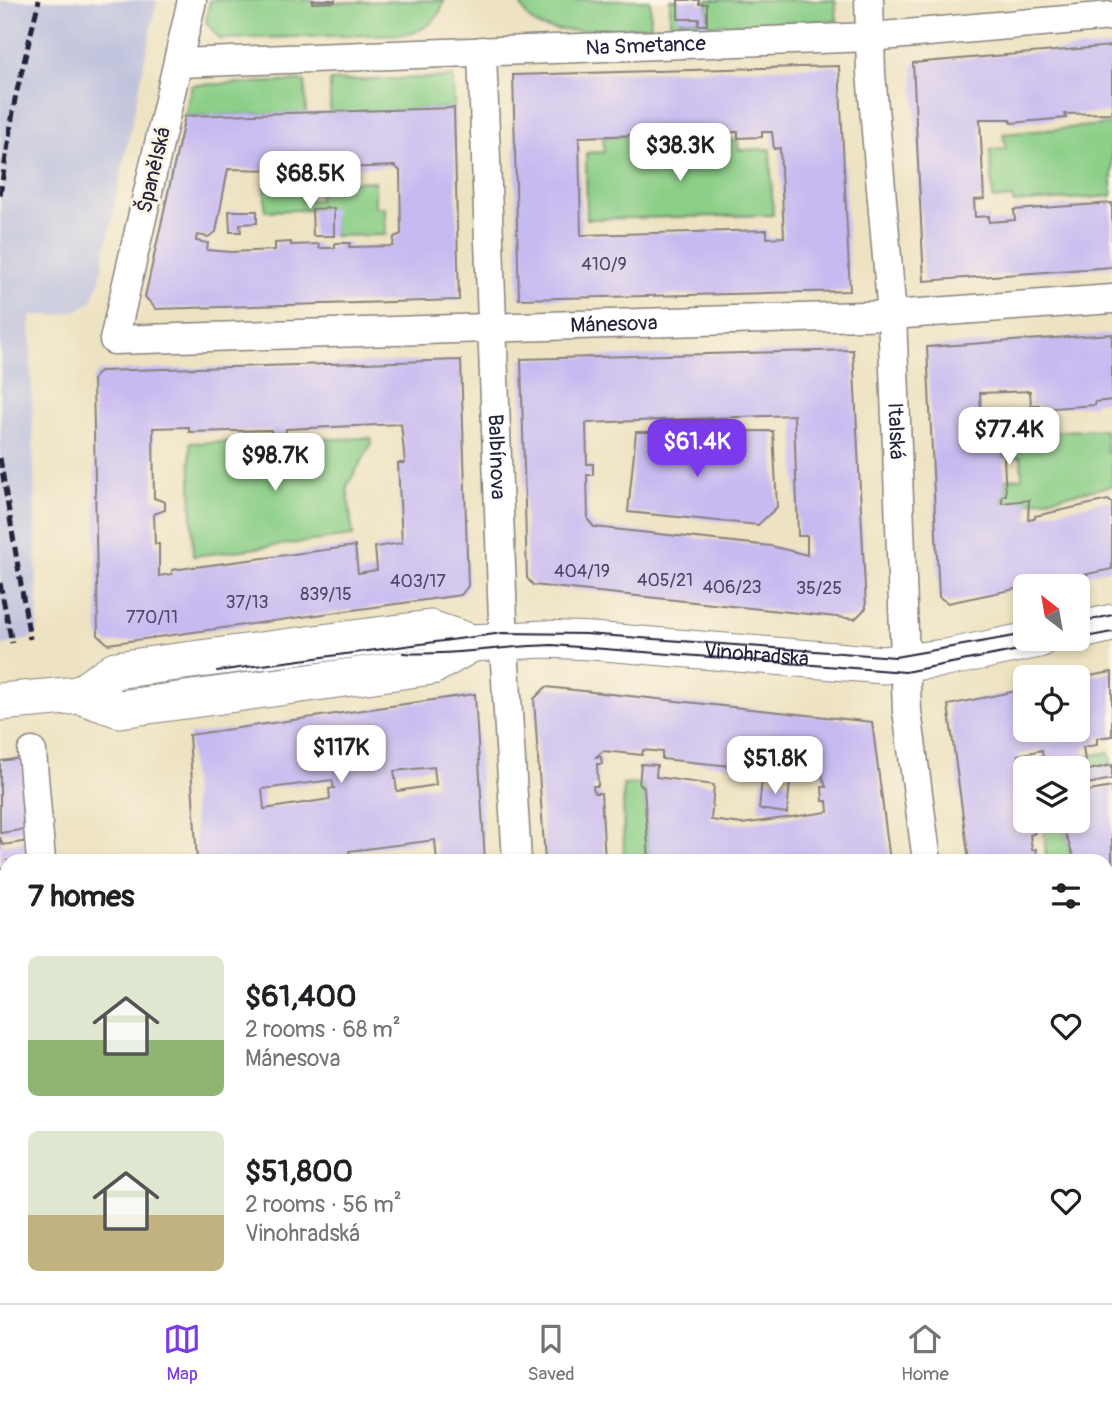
<!DOCTYPE html>
<html lang="en">
<head>
<meta charset="utf-8">
<style>
	:root { --surface:#fff; --page:#f6f6f6; --text:#202124; --muted:#757577; --line:#e0e0e0; --accent:#7c3aed }
	body { margin:0; font-family:Pangolin,sans-serif; background:var(--page); color:var(--text); height:100vh; display:flex; flex-direction:column; font-size:26px; white-space:nowrap }
	* { box-sizing:border-box; margin:0 }
	p { font-size:23px; color:var(--muted) }
	.icon { flex:none; width:38px; height:38px; fill:none; stroke:currentColor; stroke-width:2; stroke-linecap:round; stroke-linejoin:round }
	.map { position:relative; flex:1; overflow:hidden }
	.details { position:absolute; left:0px; top:854px; width:1113px; height:450px; display:flex; flex-direction:column; background:var(--surface); border-radius:21px 21px 0 0; box-shadow:0 4px 10px #0003 }
	.details>* { flex:none }
	.needle { width:46px; rotate:329deg }
	.controls { position:absolute; left:1013px; top:574px; display:grid; gap:14px }
	.controls a { display:grid; place-items:center; width:77px; height:77px; border-radius:10px; background:var(--surface); box-shadow:0 4px 10px #0003; font-size:35px }
	.price { position:absolute; translate:-50% -60px; padding:0 16px; border-radius:14px; background:#fff; color:#222; font-size:23px; line-height:46px; filter:drop-shadow(0 2px 4px #0008) }
	.price::after { content:''; position:absolute; left:50%; top:42px; width:21px; height:16px; margin-left:-10px; background:inherit; clip-path:polygon(0 0,100% 0,50% 100%) }
	.price.on { background:var(--accent); color:#fff }
	ul { padding:0; list-style:none }
	li { display:flex; align-items:center; gap:21px; height:175px; padding:0 28px }
	li span { display:grid; place-items:center; flex:none; width:196px; height:140px; border-radius:10px; color:#555 }
	li>.icon { margin-inline-start:auto }
	span .icon { width:84px; height:84px; fill:#fffc; stroke-width:1 }
	li b { font-size:30px }
	h2 { display:flex; justify-content:space-between; align-items:center; height:84px; padding:0 28px; font-size:30px }
	.dock { display:flex; justify-content:space-around; align-items:center; height:98px; border-top:2px solid var(--line); background:var(--surface); font-size:19px; color:var(--muted) }
	.dock a { display:grid; justify-items:center; gap:4px }
	.dock .on { color:var(--accent) }
	.map>svg:first-child { display:block }
	.industrial { fill:#bfc2dd }
	.green { fill:#8ccf88; stroke:#577862; stroke-width:2 }
	.building { fill:#c7baf1; fill-rule:evenodd }
	.lines { fill:none; stroke-linecap:round; stroke-linejoin:round }
	.minor-casing { stroke:#88827e; stroke-width:31 }
	.major-casing { stroke:#88827e; stroke-width:39 }
	.minor { stroke:#fff; stroke-width:28 }
	.major { stroke:#fff; stroke-width:37 }
	.tram { stroke:#22223b; stroke-width:2 }
	.rail { stroke:#22223b; stroke-width:5; stroke-dasharray:10 5; stroke-linecap:butt }
	.labels { text-anchor:middle; dominant-baseline:central; stroke-width:6; stroke-linejoin:round; paint-order:stroke }
	.number-label { font-size:18px; fill:#4b4868 }
	.street-label { font-size:21px; fill:#22223b; stroke:#fcf5e5 }
</style>
</head>
<body>
<div class="map">
<svg width="1112" height="1303" viewBox="0 0 1112 1303">
	<rect width="100%" height="100%" fill="#fcf5e5"/>
	<filter id="ink" filterUnits="userSpaceOnUse"><feTurbulence type="fractalNoise" baseFrequency=".0143" numOctaves="2"/><feDisplacementMap in="SourceGraphic" scale="14" xChannelSelector="R" yChannelSelector="G"/><feConvolveMatrix kernelMatrix="1 2 1 2 8 2 1 2 1" color-interpolation-filters="sRGB"/></filter>
	<filter id="wash" filterUnits="userSpaceOnUse"><feTurbulence type="fractalNoise" baseFrequency=".00686" numOctaves="4" result="noise"/><feDisplacementMap in="SourceGraphic" scale="28" xChannelSelector="R" yChannelSelector="G"/><feGaussianBlur stdDeviation="1.57" result="paint"/><feColorMatrix in="noise" values="0 0 0 0 0 0 0 0 0 0 0 0 0 0 0 0 0 1.4 0 .05"/><feComposite in="paint" operator="in"/></filter>
	<g filter="url(#wash)">
		<rect width="100%" height="100%" fill="#ede2c1"/>
		<path class="industrial" d="M0,0H157L99,283L91,302L77,310L58,315H30L38,627L36,635L30,639L0,646Z"/>
		<path class="green" d="M210,0H312L313,3L444,0C440,19 427,28 410,34L220,39L206,22Z
			M519,0H650L651,26C625,27 560,35 539,26C528,21 523,11 519,0Z
			M670,0H678L679,20L699,19L698,25H670Z
			M707,0H835L837,21L707,25Z
			M453,77L454,108L330,113V81Z
			M305,81L306,113L185,116L192,85Z
			M1112,124V196L1013,203V198L993,199L990,150L1006,149L1003,134Z
			M701,133V142L738,140L739,150L770,149L773,215L587,219L586,153L604,152L603,137L633,136L634,148L671,145V135Z
			M265,181H301L303,201L319,200V183L375,181V207H385L386,235L334,236L333,209L265,211Z
			M1105,429L1107,452H1112V486L1031,502L1002,503V496L1006,495L1005,479L1022,478L1021,457H1004L1003,442L1000,441L999,434Z
			M371,438L372,443L347,486L353,536L193,556L190,443Z
			M1109,752L1111,763L1078,770L1043,768L1042,765Z
			M639,784L644,787L649,861H624L623,785Z
			M1044,821H1061L1075,861H1046Z
			M1112,1244V1292L1106,1293V1245Z"/>
		<g id="blocks">
			<path class="building" d="M312,0H335V2L312,3Z
				M678,0H699V4H707V25H698L699,19H678Z
				M1112,46V113L1065,114L1066,118L1011,123L1010,119H980L984,199L974,200L975,217L989,216V222L1015,220L1014,210L1112,203V267L924,281L913,63Z
				M839,66L850,291L519,299L513,75ZM738,132V138L762,137V132H772L774,149L780,148L784,237L767,238V230L581,235L579,137Z
				M454,108L459,300L156,309L145,297L185,116ZM395,166L400,171L401,234L394,237L393,246L349,247L350,243H335V248H319V244L291,245V242L275,243V250L231,252L207,250L208,243L196,241L197,235L208,237L216,232L228,169L342,171L341,168Z
				M334,208V236H313L312,209Z
				M229,211H257V223L240,224L241,232H230Z
				M1112,334V400L1095,402V405L1039,409V405H1031L1030,391L980,393L982,435L999,434L1000,441H1003L1006,495L1002,496V503L1029,500L1028,520L1035,518V516L1108,500L1112,503V569L948,603L939,597L927,347Z
				M853,350L866,608L855,619L533,585L527,578L521,359ZM794,415L798,536H807V555L771,546L594,527L588,520L587,475H593V464H587L586,423Z
				M461,360L468,586L461,595L108,644L98,635L93,379L100,371ZM401,424L405,463H398L402,543L375,547L377,570L358,573L355,546L172,570V574L159,576V544H155L154,514L165,510V502L154,498L153,428L189,427V432L271,430L272,440H285L286,429Z
				M773,431L777,507L758,525L628,512L636,432Z
				M1112,672V736L1097,738V745L1083,747L1086,767L1044,768L1042,750L1018,755L1022,782H1026V821H1033L1035,833L1030,835L1031,842L1032,850L1036,849L1038,861H969L948,705L1026,689V730H1078V678Z
				M546,687L872,722L890,861H649L644,787L639,784L641,764L657,765L656,777L714,785L711,820L742,824L828,812L827,801H823L822,787H826L821,772L800,773V770L791,769V767L772,764L771,770L662,759V752L643,750L642,755L603,751L596,757H601L602,764H597L598,786H593L594,793H601L605,861H545L534,699Z
				M475,694L485,861H437L435,840L349,851L351,861H324L323,857L300,861H197L189,735ZM434,767L436,785L397,791L394,771ZM332,780L334,788L329,789L330,799L264,809L262,789Z
				M22,758L28,829L0,833V761Z
				M1112,765V779L1087,784L1084,771Z
				M762,779L790,782L787,813L759,809Z
				M1112,787V904L1111,905L1106,889V861H1075L1061,821H1078V793Z
				M0,837L3,845L29,841L31,861H7V877L0,878Z
				M1112,966V1041L1106,1042V977L1110,976L1108,967Z
				M1112,1122V1187L1106,1189V1124Z
				M0,1250L7,1263V1297H25L28,1303H0Z
				M94,1297H153L156,1303H97Z
				M275,1297H514V1303H270Z
				M574,1297H627V1303H575Z
				M643,1297H680V1303H643Z
				M752,1297H876L877,1303H753Z
				M897,1297H947L948,1303H883L898,1300Z
				M1026,1297H1093L1094,1303H1027Z"/>
		</g>
	</g>
	<g filter="url(#ink)">
		<use href="#blocks" fill-opacity="0" stroke="#88827e" stroke-width="2"/>
		<g class="lines">
			<g class="minor-casing">
				<g id="minor">
					<path id="s1" d="M192,0L114,340L892,315L1112,299"/>
					<path id="s2" d="M869,0L871,73L892,315L907,711L927,861"/>
					<path id="s3" d="M482,51L504,647L517,861"/>
					<path id="s4" d="M179,63L871,37L1112,16"/>
					<path d="M32,752L41,861"/>
					<path d="M0,884L7,883"/>
					<path d="M1106,1086L1112,1084"/>
					<path d="M0,1174L7,1193"/>
					<path d="M60,1297L63,1303"/>
					<path d="M545,1297V1303"/>
					<path d="M985,1297V1303"/>
				</g>
			</g>
			<g class="major-casing">
				<g id="major">
					<path d="M1078,631L1112,623"/>
					<path id="s5" d="M79,695L115,670L430,629L472,643L544,639L592,641L883,665L946,658L1039,639"/>
					<path d="M0,702L79,695L120,709L432,666L472,643"/>
				</g>
			</g>
			<use href="#minor" class="minor"/>
			<use href="#major" class="major"/>
			<path class="tram" d="M1078,623L1112,615
				M403,653C453,656 502,646 552,645L905,672L1112,632
				M217,671L503,633L586,634L895,657L1026,634"/>
			<path class="rail" d="M0,195L15,99L39,0
				M0,458L30,639
				M0,583L12,643"/>
		</g>
	</g>
	<g class="labels">
		<g class="number-label">
			<text x="604" y="264">410/9</text>
			<text x="582" y="571">404/19</text>
			<text x="665" y="580">405/21</text>
			<text x="418" y="581">403/17</text>
			<text x="732" y="587">406/23</text>
			<text x="819" y="588">35/25</text>
			<text x="326" y="594">839/15</text>
			<text x="247" y="602">37/13</text>
			<text x="152" y="617">770/11</text>
		</g>
		<g class="street-label">
			<text stroke="none"><textPath href="#s4" startOffset="467">Na Smetance</textPath></text>
			<text transform="translate(154 170) rotate(-77)">Španělská</text>
			<text stroke="none"><textPath href="#s1" startOffset="849">Mánesova</textPath></text>
			<text stroke="none"><textPath href="#s2" startOffset="432">Italská</textPath></text>
			<text stroke="none"><textPath href="#s3" startOffset="406">Balbínova</textPath></text>
			<text stroke="none"><textPath href="#s5" startOffset="691">Vinohradská</textPath></text>
		</g>
	</g>
</svg>
<div class="controls">
<a><svg class="needle" viewBox="-14 -14 28 28"><path d="M0-13l5 13h-10z" fill="#e53935"/><path d="M0 13l5-13h-10z" fill="#757577"/></svg></a>
<a><svg class="icon" aria-label="locate" viewBox="0 0 24 24"><circle cx="12" cy="12" r="6"/><path d="M12 2v4M12 18v4M2 12h4M18 12h4"/></svg></a>
<a><svg class="icon" aria-label="layers" viewBox="0 0 24 24"><path d="M12 4l9 5-9 5-9-5zM3 14l9 5 9-5"/></svg></a>
</div>
<b class="price" style="left:680px;top:183px">$38.3K</b>
<b class="price" style="left:310px;top:211px">$68.5K</b>
<b class="price" style="left:1009px;top:467px">$77.4K</b>
<b class="price on" style="left:697px;top:479px">$61.4K</b>
<b class="price" style="left:275px;top:493px">$98.7K</b>
<b class="price" style="left:341px;top:785px">$117K</b>
<b class="price" style="left:775px;top:796px">$51.8K</b>
<section class="details">
<h2>7 homes<svg class="icon" aria-label="filters" viewBox="0 0 24 24"><path d="M4 7h16M4 17h16"/><circle cx="9" cy="7" r="2"/><circle cx="15" cy="17" r="2"/></svg></h2>
<ul>
<li><span style="background:linear-gradient(#dfe7d0 60%,#8fb573 0)"><svg class="icon" aria-label="home" viewBox="0 0 24 24"><path d="M3 11l9-7 9 7M6 9v11h12V9"/></svg></span><div><b>$61,400</b><p>2 rooms · 68 m²</p><p>Mánesova</p></div><svg class="icon" aria-label="heart" viewBox="0 0 24 24"><path d="M12 20l-8-8c-3-5 5-10 8-4 3-6 11-1 8 4z"/></svg></li>
<li><span style="background:linear-gradient(#dfe7d0 60%,#c2b280 0)"><svg class="icon" aria-label="home" viewBox="0 0 24 24"><path d="M3 11l9-7 9 7M6 9v11h12V9"/></svg></span><div><b>$51,800</b><p>2 rooms · 56 m²</p><p>Vinohradská</p></div><svg class="icon" aria-label="heart" viewBox="0 0 24 24"><path d="M12 20l-8-8c-3-5 5-10 8-4 3-6 11-1 8 4z"/></svg></li>
</ul>
</section>
</div>
<nav class="dock">
<a class="on"><svg class="icon" aria-label="map" viewBox="0 0 24 24"><path d="M3 6l6-2 6 2 6-2v14l-6 2-6-2-6 2zM9 4v14M15 6v14"/></svg>Map</a>
<a><svg class="icon" aria-label="saved" viewBox="0 0 24 24"><path d="M7 4h10v16l-5-4-5 4z"/></svg>Saved</a>
<a><svg class="icon" aria-label="home" viewBox="0 0 24 24"><path d="M3 11l9-7 9 7M6 9v11h12V9"/></svg>Home</a>
</nav>
</body>
</html>
